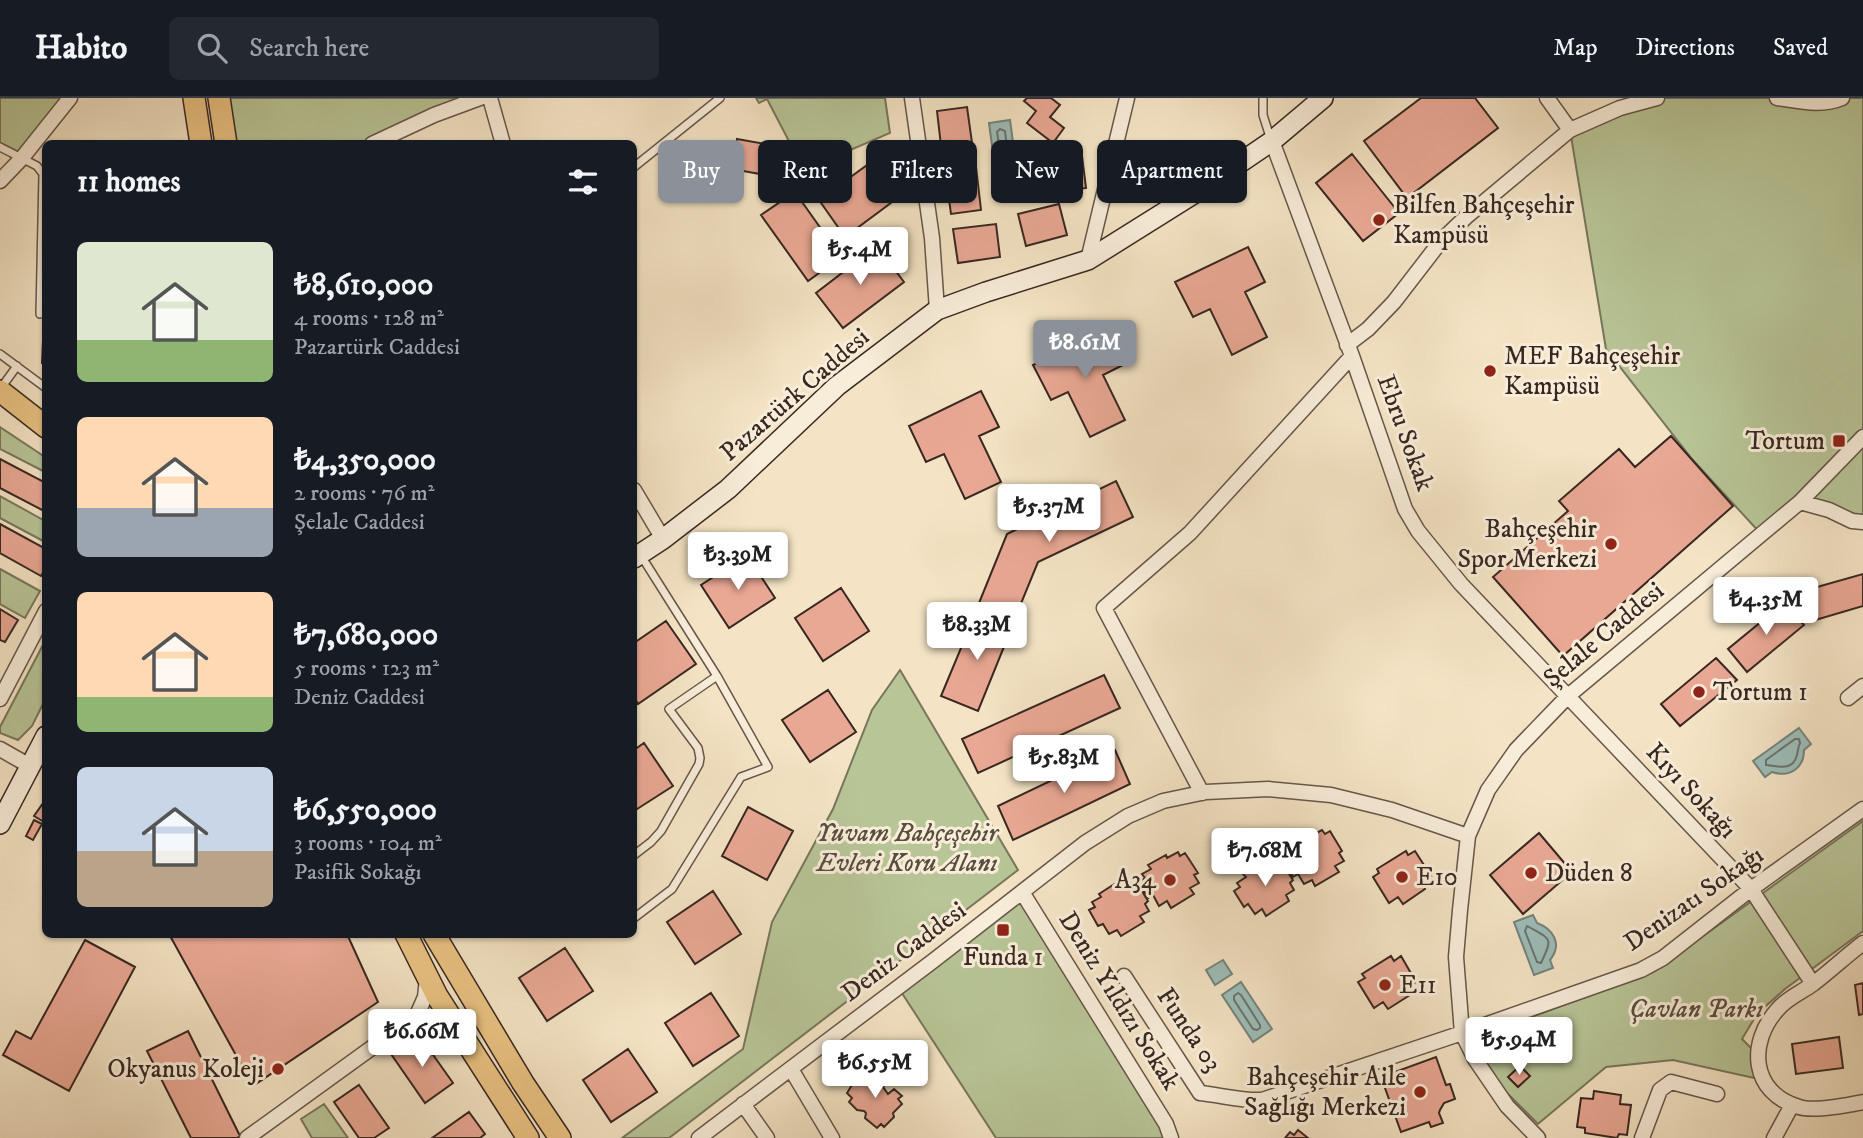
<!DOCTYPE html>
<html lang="en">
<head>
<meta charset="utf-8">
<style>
	:root { --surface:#171b24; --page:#242831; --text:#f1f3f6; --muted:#9ea1a6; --line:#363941; --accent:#8c9099 }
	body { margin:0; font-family:"IM FELL DW Pica",serif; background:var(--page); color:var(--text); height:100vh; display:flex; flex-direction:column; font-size:26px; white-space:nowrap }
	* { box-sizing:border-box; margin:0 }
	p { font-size:23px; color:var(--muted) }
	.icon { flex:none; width:38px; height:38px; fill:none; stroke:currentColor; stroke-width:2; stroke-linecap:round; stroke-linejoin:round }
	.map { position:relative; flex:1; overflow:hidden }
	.sheet { position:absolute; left:42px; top:42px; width:595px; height:798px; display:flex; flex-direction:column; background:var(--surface); border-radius:10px; box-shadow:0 2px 5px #0004 }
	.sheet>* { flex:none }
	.banner { position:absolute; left:658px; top:42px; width:665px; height:63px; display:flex; gap:14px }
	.price { position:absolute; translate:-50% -60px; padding:0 16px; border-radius:7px; background:#fff; color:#222; font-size:23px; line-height:46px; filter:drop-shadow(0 2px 4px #0008) }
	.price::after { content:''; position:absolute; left:50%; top:42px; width:21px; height:16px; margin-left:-10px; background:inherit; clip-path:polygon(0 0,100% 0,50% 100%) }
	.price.active { background:var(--accent); color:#fff }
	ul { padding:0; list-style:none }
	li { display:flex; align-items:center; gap:21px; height:175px; padding:0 35px }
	li span { display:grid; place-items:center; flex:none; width:196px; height:140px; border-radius:10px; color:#555 }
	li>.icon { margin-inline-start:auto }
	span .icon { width:84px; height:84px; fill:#fffc; stroke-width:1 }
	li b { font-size:30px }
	h2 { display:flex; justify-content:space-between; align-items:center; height:84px; padding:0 35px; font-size:30px }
	.chip { padding:0 24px; border-radius:10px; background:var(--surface); box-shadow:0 2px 5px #0004; font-size:24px; line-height:63px }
	.chip.active { background:var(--accent); color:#fff }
	header { display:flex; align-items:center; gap:42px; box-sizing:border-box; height:98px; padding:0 35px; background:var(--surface); border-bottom:2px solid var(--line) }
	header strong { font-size:33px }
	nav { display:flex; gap:38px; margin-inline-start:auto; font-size:24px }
	.search { width:490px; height:63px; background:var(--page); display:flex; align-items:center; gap:18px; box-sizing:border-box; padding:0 24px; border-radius:10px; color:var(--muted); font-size:26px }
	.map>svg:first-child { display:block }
	.green { fill:#b8c597; stroke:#78765c; stroke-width:2 }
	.water { fill:#9dbeba; stroke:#75827d; stroke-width:2 }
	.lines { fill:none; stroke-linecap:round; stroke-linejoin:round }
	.shore { stroke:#6a726e; stroke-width:2 }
	.building { fill:#e9a894; stroke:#382721; stroke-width:2 }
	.lane-casing { stroke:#67564a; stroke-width:10 }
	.street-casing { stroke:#67564a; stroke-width:17 }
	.secondary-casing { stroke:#382721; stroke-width:22 }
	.primary-casing { stroke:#382721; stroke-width:24 }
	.lane { stroke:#f8edd9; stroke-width:7 }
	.street { stroke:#f8edd9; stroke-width:14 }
	.secondary { stroke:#f8edd9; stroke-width:19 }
	.primary { stroke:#eac282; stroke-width:21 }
	.poi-dot { fill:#8f2418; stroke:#f8edd9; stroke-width:2.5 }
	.labels { text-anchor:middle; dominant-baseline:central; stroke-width:6; stroke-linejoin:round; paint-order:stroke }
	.poi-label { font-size:26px; fill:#382721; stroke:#f8edd9; text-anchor:start }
	.street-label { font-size:26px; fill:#382721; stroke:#f8edd9 }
	.park-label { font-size:26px; font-style:italic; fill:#584e3e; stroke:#f8edd9 }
</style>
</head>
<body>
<header>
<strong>Habito</strong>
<div class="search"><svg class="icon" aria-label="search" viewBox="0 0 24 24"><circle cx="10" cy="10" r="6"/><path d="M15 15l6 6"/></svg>Search here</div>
<nav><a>Map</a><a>Directions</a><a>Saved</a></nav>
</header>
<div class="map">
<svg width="1863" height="1040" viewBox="0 0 1863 1040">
	<rect width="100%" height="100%" fill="#f4e4c5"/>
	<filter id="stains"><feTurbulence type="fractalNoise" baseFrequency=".00286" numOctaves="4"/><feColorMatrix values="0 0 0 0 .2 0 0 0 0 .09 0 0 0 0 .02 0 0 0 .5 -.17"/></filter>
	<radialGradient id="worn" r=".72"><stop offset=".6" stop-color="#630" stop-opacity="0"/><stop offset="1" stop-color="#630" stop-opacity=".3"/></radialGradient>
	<path class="green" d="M0,0H68L22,60L0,49Z
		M219,0H478L374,46L226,45Z
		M756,0H885L890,35L804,72L767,1L759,5Z
		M1657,0H1863V424L1800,404L1762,437L1692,361L1606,251L1570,32Z
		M0,329L45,359V374L0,351Z
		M0,398L45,423V444L0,420Z
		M0,471L40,493L25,520L0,506Z
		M45,543V602L32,628L18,642L0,635V629Z
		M900,572L1018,772L669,1040H622L743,951L772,824L833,711L872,612Z
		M1863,723V833L1785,891L1757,916L1742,941L1757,956L1763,982L1673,962L1606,969L1538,1026L1500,988L1486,969L1480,938L1653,874Z
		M1022,794L1171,1040H996L898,889Z
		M324,1006L348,1040H312L301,1021Z"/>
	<path class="water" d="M1010,22L1016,67L995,70L989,25Z
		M1799,630L1811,646L1804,652C1804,670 1790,680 1772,674L1765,679L1753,663Z
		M1533,817L1537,825C1553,831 1563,846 1550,862L1553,870L1534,877L1514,824Z
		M1223,862L1232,876L1215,887L1206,872Z
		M1241,884L1272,931L1253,944L1222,897Z"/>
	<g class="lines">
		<path class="shore" d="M1000,31L1005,33L1008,58L1005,62L1001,59L997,34Z
			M1795,641H1799L1800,645C1798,649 1798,653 1797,657C1793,674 1777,668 1766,667V662Z
			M1527,828C1552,842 1553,839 1541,865L1537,864L1525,833Z
			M1238,895L1241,897L1260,927V930L1257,932L1253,931L1234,902V898Z"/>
	</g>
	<path class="building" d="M1027,0H1051L1060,7L1050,19L1064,30L1053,45L1027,25L1036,13L1024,3Z
		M1421,0H1475L1498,30L1407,100L1364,43Z
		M967,9L973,52L942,56L937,13Z
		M737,41L765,46L760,76L732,71Z
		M1352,56L1399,115L1363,143L1316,85Z
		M881,57L907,93L845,139L819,102Z
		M1082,58L1086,90L1045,96L1040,63Z
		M976,69L981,112L951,116L945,72Z
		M795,94L841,159L808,183L761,117Z
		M1059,106L1067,137L1026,148L1018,116Z
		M996,126L1000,159L958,165L953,131Z
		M877,148L904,184L843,230L816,195Z
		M1248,149L1265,184L1245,194L1267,239L1232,257L1210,211L1193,219L1175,184Z
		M44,219H46V265H42Z
		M1106,231L1123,267L1103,277L1125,322L1090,339L1068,294L1051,302L1033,267Z
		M981,293L999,329L979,338L1001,384L965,401L944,356L926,364L909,328Z
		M1671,338L1733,408L1563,558L1493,479L1568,413L1559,403L1619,351L1635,369Z
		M0,361L46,385V414L0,390Z
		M1116,383L1133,419L1038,464L1015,520L979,505L1007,436Z
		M0,426L46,451V470L41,478L0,455Z
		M747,457L775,500L729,530L701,487Z
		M1863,476V508L1812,523L1803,493Z
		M841,490L869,533L823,563L795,520Z
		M1784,505L1804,527L1747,574L1728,551Z
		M0,511L18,522L5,544L0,542Z
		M976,514L1012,529L978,613L941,598Z
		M666,523L696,566L638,606L634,599V545Z
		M1716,560L1737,582L1680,628L1661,606Z
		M1104,577L1120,610L978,675L962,641Z
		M828,592L856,634L810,664L782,622Z
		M644,645L673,688L634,713V652Z
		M1115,652L1130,686L1013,742L998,708Z
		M46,701V721L44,724L34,718Z
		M748,709L793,733L767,782L722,758Z
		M34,722L42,726L33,742L26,738Z
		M1322,732L1325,736L1330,733L1342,753L1339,755L1344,763L1335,768L1339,774L1315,788L1312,782L1304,786L1298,776L1293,779L1283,763L1289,759L1287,755L1295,749L1293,746L1310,736L1311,738Z
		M1539,735L1572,774L1523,816L1490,777Z
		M1406,753L1408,757L1415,753L1431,778L1421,784L1425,791L1403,806L1398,799L1389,805L1373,779L1379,775L1377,771Z
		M1178,754L1180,758L1185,755L1198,775L1194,777L1199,785L1190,790L1194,796L1171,810L1167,803L1159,808L1153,797L1148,800L1139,784L1145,780L1142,776L1151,771L1148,767L1166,757L1167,760Z
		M1272,762L1275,766L1280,762L1293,782L1290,785L1294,792L1286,797L1289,803L1266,818L1262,811L1255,816L1248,806L1244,809L1234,793L1240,789L1237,785L1246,779L1243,776L1260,765L1262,768Z
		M1128,782L1131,786L1136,783L1148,803L1145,806L1149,813L1140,818L1144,824L1121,838L1117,832L1109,836L1103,826L1098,828L1089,812L1095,809L1092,804L1101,799L1099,796L1116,785L1117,788Z
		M713,793L741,836L695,866L667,824Z
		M169,836H347L378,904L253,988Z
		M85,842L135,869L69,993L3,957L16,933L31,941Z
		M565,850L593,893L547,923L519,880Z
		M1391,858L1394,863L1401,858L1416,884L1406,890L1410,897L1388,911L1383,904L1374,910L1358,884L1365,880L1362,876Z
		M1863,885V916L1859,917L1855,887Z
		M711,895L739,938L693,968L665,925Z
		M188,933L240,1038L237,1040H191L147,953Z
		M419,937L453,985L425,1005L391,956Z
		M1839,939L1843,970L1796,976L1792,946Z
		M628,951L657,994L611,1024L583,982Z
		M1436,959L1446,987L1450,986L1455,1001L1444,1005L1440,1012L1439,1015L1443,1025L1431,1029L1429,1024L1401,1034L1381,979Z
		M1520,968L1530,978L1518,989L1508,979Z
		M869,975L875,979L880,976L886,984L883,989L888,996L894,991L902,998L898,1001L902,1006L893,1015L894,1019L884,1029L881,1026L877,1030L865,1020L866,1015L864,1013L857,1012L849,1004L852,1000L847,995L855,982L860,983Z
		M359,987L389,1030L374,1040H359L334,1004Z
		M1594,993L1621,997L1620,1006L1631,1007L1627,1037L1619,1036L1617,1040L1585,1035V1030L1577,1029L1581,1000L1593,1001Z
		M469,1014L485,1036L480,1040H432Z
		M1298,1032L1308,1040H1285L1290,1034L1294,1037Z"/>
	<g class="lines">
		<g class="lane-casing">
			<path id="lane" d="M1263,0V17L1271,42
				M0,49L37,68L43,76L40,216
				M634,69L720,0
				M0,256L46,290
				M1,290L17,268
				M634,757L651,744L661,733L699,666L700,660L698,650L669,611L717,578
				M634,820L672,791L741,679L768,669L717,578L640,456"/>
		</g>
		<g class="street-casing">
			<path id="street" d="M490,0L503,46
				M912,0L932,140L937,212
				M1547,0L1570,32
				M1777,0C1799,3 1821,9 1842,0
				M1272,43L1352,258L1405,411L1418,433L1461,486L1751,791L1813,886
				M372,46L434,17L480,0
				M0,83L22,60L70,0
				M1088,162L1127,0
				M1347,247L1368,231L1394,204L1441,143L1466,119L1570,32L1620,10L1657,0
				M634,392L663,441
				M1800,404L1829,412L1852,423L1863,424
				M1848,600L1863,588
				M0,601L46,513
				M0,651L30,668
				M1202,695L1104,510L1190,435L1352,258
				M1022,794L1166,1026L1171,1040
				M1863,845C1846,858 1830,873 1813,886C1802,894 1787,900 1778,911C1747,945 1751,995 1799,1009C1813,1014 1848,1007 1863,1004
				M1124,878L1200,995C1221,997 1241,1003 1262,1002L1462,935L1641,872L1663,860L1751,791L1863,711
				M791,971L832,1040
				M743,1006L767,1040
				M247,1040L417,917L425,899L427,881
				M699,1040L933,863L1085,745L1128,718L1163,703L1206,694L1268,691L1331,697L1392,712L1468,738
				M1538,1040L1507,1008L1475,961L1462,935L1456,859L1460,812L1468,738L1488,692L1516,652L1568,598L1800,404L1863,339
				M1642,1040L1660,992L1671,984L1717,996
				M1774,1040L1792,1007"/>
		</g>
		<g class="secondary-casing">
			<path id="secondary" d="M634,460L663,441L728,391L837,288L937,212L986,194L1088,162L1203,90L1272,43L1323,0
				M0,726L46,638"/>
		</g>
		<g class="primary-casing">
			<path id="primary" d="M194,0L201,46
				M219,0L226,46
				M0,293L46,329
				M406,836L437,898L528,1040
				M434,836L523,985L560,1040"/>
		</g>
		<use href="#lane" class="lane"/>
		<use href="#street" class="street"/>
		<use href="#secondary" class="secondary"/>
		<use href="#primary" class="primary"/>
	</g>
	<g class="poi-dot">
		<circle cx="1379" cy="122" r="7"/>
		<circle cx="1490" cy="273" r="7"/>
		<rect x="1832" y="336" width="14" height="14" rx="3.5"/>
		<circle cx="1611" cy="446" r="7"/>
		<circle cx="1699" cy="594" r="7"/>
		<circle cx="1531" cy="775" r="7"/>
		<circle cx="1402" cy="779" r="7"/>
		<circle cx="1170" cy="782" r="7"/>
		<rect x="996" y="825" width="14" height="14" rx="3.5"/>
		<circle cx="1385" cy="887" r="7"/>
		<circle cx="278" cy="971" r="7"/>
		<circle cx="1420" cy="994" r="7"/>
	</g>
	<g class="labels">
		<g class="poi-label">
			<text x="1393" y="107">Bilfen Bahçeşehir<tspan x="1393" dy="30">Kampüsü</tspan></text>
			<text x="1504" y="258">MEF Bahçeşehir<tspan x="1504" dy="30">Kampüsü</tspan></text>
			<text x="1825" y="343" text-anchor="end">Tortum</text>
			<text x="1597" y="431" text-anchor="end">Bahçeşehir<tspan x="1597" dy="30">Spor Merkezi</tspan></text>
			<text x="1713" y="594">Tortum 1</text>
			<text x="1545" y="775">Düden 8</text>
			<text x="1416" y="779">E10</text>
			<text x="1156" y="782" text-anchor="end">A34</text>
			<text x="1003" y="859" text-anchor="middle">Funda 1</text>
			<text x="1399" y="887">E11</text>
			<text x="264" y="971" text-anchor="end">Okyanus Koleji</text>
			<text x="1406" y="979" text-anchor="end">Bahçeşehir Aile<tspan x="1406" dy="30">Sağlığı Merkezi</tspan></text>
		</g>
		<g class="street-label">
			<text transform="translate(795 297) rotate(-41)">Pazartürk Caddesi</text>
			<text transform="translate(1405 335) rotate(70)">Ebru Sokak</text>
			<text transform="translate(1604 537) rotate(-40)">Şelale Caddesi</text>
			<text transform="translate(1691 693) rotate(47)">Kıyı Sokağı</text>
			<text transform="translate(1694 801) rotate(-35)">Denizatı Sokağı</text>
			<text transform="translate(904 854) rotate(-37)">Deniz Caddesi</text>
			<text transform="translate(1119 903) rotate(58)">Deniz Yıldızı Sokak</text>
			<text transform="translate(1189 932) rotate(56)">Funda 03</text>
		</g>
		<g class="park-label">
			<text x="907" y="735">Yuvam Bahçeşehir<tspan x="907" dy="30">Evleri Koru Alanı</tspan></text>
			<text x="1696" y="911">Çavlan Parkı</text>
		</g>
	</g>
	<rect width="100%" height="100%" filter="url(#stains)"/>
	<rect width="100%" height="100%" fill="url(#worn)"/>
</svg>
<b class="price" style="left:860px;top:189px">₺5.4M</b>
<b class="price active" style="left:1085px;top:282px">₺8.61M</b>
<b class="price" style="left:1049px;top:446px">₺5.37M</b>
<b class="price" style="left:738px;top:494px">₺3.39M</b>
<b class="price" style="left:1766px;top:539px">₺4.35M</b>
<b class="price" style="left:977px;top:564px">₺8.33M</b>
<b class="price" style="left:1064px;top:697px">₺5.83M</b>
<b class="price" style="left:1265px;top:790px">₺7.68M</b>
<b class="price" style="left:422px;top:971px">₺6.66M</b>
<b class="price" style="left:1519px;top:979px">₺5.94M</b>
<b class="price" style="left:875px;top:1002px">₺6.55M</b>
<div class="banner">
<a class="chip active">Buy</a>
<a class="chip">Rent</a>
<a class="chip">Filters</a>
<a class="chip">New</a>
<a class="chip">Apartment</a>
</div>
<section class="sheet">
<h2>11 homes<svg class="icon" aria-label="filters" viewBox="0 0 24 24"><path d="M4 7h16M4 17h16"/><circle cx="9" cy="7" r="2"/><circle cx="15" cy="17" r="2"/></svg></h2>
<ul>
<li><span style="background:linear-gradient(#dfe7d0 70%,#8fb573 0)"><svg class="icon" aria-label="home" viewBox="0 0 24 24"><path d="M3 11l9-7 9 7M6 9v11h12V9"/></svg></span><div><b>₺8,610,000</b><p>4 rooms · 128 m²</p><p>Pazartürk Caddesi</p></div></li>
<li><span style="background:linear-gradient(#ffd9b3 65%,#9aa5b1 0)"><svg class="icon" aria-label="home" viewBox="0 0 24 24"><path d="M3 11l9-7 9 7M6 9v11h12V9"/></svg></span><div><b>₺4,350,000</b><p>2 rooms · 76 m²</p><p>Şelale Caddesi</p></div></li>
<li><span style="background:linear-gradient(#ffd9b3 75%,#8fb573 0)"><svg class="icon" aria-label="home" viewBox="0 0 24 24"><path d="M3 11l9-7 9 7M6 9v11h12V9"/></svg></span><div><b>₺7,680,000</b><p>5 rooms · 123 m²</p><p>Deniz Caddesi</p></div></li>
<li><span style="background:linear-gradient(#c9d6e8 60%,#b9a48a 0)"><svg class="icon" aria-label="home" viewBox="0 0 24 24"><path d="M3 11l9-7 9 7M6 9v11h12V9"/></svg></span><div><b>₺6,550,000</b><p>3 rooms · 104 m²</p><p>Pasifik Sokağı</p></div></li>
</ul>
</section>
</div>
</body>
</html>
